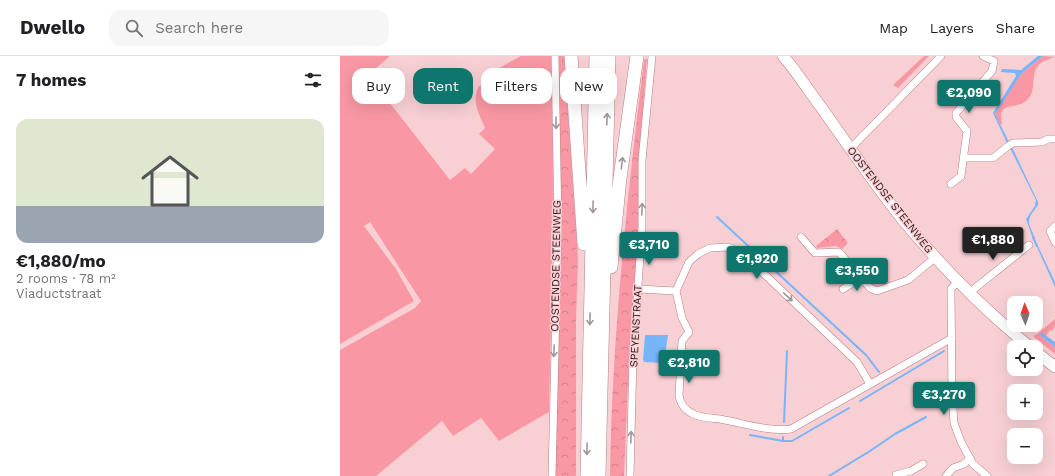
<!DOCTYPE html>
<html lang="en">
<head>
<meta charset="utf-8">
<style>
	:root { --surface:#fff; --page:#f6f6f6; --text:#202124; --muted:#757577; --line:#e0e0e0; --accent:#0f766e }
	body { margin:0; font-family:"Work Sans",sans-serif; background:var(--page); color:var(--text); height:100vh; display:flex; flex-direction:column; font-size:15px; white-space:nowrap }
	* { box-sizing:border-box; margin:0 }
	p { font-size:13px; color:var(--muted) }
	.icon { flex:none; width:22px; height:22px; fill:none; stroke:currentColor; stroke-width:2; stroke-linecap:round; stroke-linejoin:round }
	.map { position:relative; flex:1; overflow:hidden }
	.panel { display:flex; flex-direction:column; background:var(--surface); width:340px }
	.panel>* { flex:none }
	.hud { position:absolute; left:12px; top:12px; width:380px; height:36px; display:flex; gap:8px }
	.needle { width:26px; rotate:358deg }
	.fabs { position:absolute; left:667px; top:240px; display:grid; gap:8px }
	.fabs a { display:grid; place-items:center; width:36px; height:36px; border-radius:8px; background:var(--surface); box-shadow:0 4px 16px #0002; font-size:20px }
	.price { position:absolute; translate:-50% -34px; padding:0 9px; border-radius:4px; background:var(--accent); color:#fff; font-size:13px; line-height:26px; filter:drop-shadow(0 1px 2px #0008) }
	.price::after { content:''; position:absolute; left:50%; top:24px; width:12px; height:9px; margin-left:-6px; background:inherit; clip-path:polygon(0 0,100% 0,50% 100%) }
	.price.current { background:#222; color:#fff }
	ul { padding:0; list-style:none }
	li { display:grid; align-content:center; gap:8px; height:212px; padding:0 16px }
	li span { display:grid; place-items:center; height:124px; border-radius:12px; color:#555 }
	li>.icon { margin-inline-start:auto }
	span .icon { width:72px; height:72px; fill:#fffc; stroke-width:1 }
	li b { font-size:17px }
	h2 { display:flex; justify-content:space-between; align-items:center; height:48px; padding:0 16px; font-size:17px }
	.pill { padding:0 14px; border-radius:12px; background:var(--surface); box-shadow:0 4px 16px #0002; font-size:14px; line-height:36px }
	.pill.current { background:var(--accent); color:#fff }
	header { display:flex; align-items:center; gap:24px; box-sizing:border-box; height:56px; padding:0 20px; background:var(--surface); border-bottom:1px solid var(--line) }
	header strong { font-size:19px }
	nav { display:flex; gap:22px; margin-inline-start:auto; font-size:14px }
	.search { width:280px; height:36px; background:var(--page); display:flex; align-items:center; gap:10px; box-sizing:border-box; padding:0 14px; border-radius:12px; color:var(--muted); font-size:15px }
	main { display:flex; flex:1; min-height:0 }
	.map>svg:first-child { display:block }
	.grass { fill:#f998a4 }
	.forest { fill:url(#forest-crowns) }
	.water { fill:#77b5fa }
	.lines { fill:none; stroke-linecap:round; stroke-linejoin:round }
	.stream { stroke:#77b5fa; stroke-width:2 }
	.street-casing { stroke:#ba7d84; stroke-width:8 }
	.primary-casing { stroke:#ba7d84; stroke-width:12 }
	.highway-casing { stroke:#ba7d84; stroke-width:14 }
	.street { stroke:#fff; stroke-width:7 }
	.primary { stroke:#fff; stroke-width:11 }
	.highway { stroke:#fff; stroke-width:13 }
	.oneway { stroke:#a19798 }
	.labels { text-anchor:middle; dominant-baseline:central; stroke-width:3; stroke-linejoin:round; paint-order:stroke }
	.street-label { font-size:11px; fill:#2e171a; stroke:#f8d0d4 }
</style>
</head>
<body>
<header>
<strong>Dwello</strong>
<div class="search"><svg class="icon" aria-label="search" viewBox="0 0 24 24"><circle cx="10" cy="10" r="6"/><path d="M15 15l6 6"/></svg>Search here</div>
<nav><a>Map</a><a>Layers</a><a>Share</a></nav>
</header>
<main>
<section class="panel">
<h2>7 homes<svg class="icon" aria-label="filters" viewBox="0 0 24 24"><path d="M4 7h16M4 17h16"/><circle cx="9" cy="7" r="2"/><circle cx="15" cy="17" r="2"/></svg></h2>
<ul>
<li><span style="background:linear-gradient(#dfe7d0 70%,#9aa5b1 0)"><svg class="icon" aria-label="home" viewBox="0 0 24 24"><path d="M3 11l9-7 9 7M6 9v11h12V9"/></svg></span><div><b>€1,880/mo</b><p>2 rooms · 78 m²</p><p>Viaductstraat</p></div></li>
</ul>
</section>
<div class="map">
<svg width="715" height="420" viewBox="0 0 715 420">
	<defs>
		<pattern id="forest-crowns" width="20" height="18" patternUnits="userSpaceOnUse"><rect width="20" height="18" fill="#f998a4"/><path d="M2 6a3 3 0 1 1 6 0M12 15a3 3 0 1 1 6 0" fill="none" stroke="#d6828d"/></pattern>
	</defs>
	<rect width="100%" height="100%" fill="#f8d0d4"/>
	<path class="grass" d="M0,0H50L28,19L110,124L125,112L131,118L155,93L139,78L145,72C139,58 131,45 139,30L143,29L148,18L181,0H211C215,119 212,237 209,356L159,385L141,362L113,380L102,365L36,420H0V294L75,252L81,245L30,166L24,170L56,213L74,245L0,288Z
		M584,0H589L558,32L553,29Z
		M703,0L715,1C710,3 705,4 701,7C689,15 698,33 688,43C677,56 657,42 662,68L661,69L655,60L656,55L682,17Z
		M715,263V270L712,275L710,274L706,280L700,277L702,281L715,291V298L694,281V279H696Z"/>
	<path class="forest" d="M219,0H224L238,202L236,265V420H215L220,221Z
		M307,3L300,88L297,201L289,304L284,420H270C272,281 287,141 304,4Z
		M497,173L508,187L502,193L496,190L477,192L476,190Z"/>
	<path class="water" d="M698,0H703L682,17L655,58L669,86L667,87L653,57L676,20L675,17L661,16L662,13L681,14Z
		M672,91L698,146V149C686,165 687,164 695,182L693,183L686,163L695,150L696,144L670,92Z
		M697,188L715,226V231L696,189Z
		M700,277H702L715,286V291L702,281Z
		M305,279H328L324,306L322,307L304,306L303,304Z"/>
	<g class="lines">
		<path class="stream" d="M377,161L526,299L539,316
			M693,181L697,190
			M520,345L604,295
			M621,349V337
			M444,366L447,295
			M410,379L443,385V381
			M443,385H452L509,352
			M489,420L530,395L555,378L586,361"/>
		<g class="street-casing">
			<path id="street" d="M510,93L601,0
				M624,102H653L668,90L673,87L702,86L708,83H715
				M611,128L621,120L627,75L616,61V57L652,15L654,5L643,0
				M715,170L710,175L715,186
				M461,181L475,197L499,196L530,232L537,235L568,224L596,201
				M618,225L611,233V236L612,339L614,367L621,386L633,408L647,420
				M298,233L336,235L349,206L358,198L370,192L388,191L403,198L517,306L530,328
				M503,233L521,222
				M336,235L342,262L349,276L342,285L339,339C340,347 345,354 353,358C361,362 372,362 380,363C402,367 429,376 451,373L612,282
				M629,237L689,189
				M556,419L571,415L583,408
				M212,420L218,169L215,0
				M290,420L293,301L302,172V104L312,0
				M606,420L613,412L624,408L630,402"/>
		</g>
		<g class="primary-casing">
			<path id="primary" d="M443,0C457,16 468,34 481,51C508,89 534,128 563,164C601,210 643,253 690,291
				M696,296L715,311"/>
		</g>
		<g class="highway-casing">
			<path id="highway" d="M231,0L244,188
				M271,211L280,122L297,0
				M247,420L256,0
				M259,420L269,0"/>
		</g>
		<use href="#street" class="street"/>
		<use href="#primary" class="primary"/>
		<use href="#highway" class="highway"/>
	</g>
	<defs><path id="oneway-shaft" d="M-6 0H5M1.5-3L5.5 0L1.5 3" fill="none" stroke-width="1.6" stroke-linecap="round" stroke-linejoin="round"/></defs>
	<g class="oneway">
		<use href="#oneway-shaft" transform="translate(267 63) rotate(-88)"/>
		<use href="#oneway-shaft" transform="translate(216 67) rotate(89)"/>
		<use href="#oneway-shaft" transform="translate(282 107) rotate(-83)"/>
		<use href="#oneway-shaft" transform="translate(253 151) rotate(91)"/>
		<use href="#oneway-shaft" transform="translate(302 153) rotate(-88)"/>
		<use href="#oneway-shaft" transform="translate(448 241) rotate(43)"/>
		<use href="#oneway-shaft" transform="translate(250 263) rotate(91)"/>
		<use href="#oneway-shaft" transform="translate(214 295) rotate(92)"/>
		<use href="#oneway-shaft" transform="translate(291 381) rotate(-88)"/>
		<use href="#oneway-shaft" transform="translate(247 393) rotate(91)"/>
	</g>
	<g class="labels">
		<g class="street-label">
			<text transform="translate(550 144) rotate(52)">OOSTENDSE STEENWEG</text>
			<text transform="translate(216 210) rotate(-89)">OOSTENDSE STEENWEG</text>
			<text transform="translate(296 270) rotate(-87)">SPEYENSTRAAT</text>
		</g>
	</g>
</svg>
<div class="fabs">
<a><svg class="needle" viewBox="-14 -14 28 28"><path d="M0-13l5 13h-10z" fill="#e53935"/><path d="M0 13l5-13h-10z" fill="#757577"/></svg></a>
<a><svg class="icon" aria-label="locate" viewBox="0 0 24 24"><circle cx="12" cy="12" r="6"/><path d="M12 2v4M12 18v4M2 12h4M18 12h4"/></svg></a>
<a>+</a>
<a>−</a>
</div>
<b class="price" style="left:629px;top:58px">€2,090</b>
<b class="price current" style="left:653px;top:205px">€1,880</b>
<b class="price" style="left:309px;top:210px">€3,710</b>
<b class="price" style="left:417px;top:224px">€1,920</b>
<b class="price" style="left:517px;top:236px">€3,550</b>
<b class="price" style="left:349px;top:328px">€2,810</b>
<b class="price" style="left:604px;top:360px">€3,270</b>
<div class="hud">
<a class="pill">Buy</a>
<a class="pill current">Rent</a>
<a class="pill">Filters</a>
<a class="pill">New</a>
</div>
</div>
</main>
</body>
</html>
